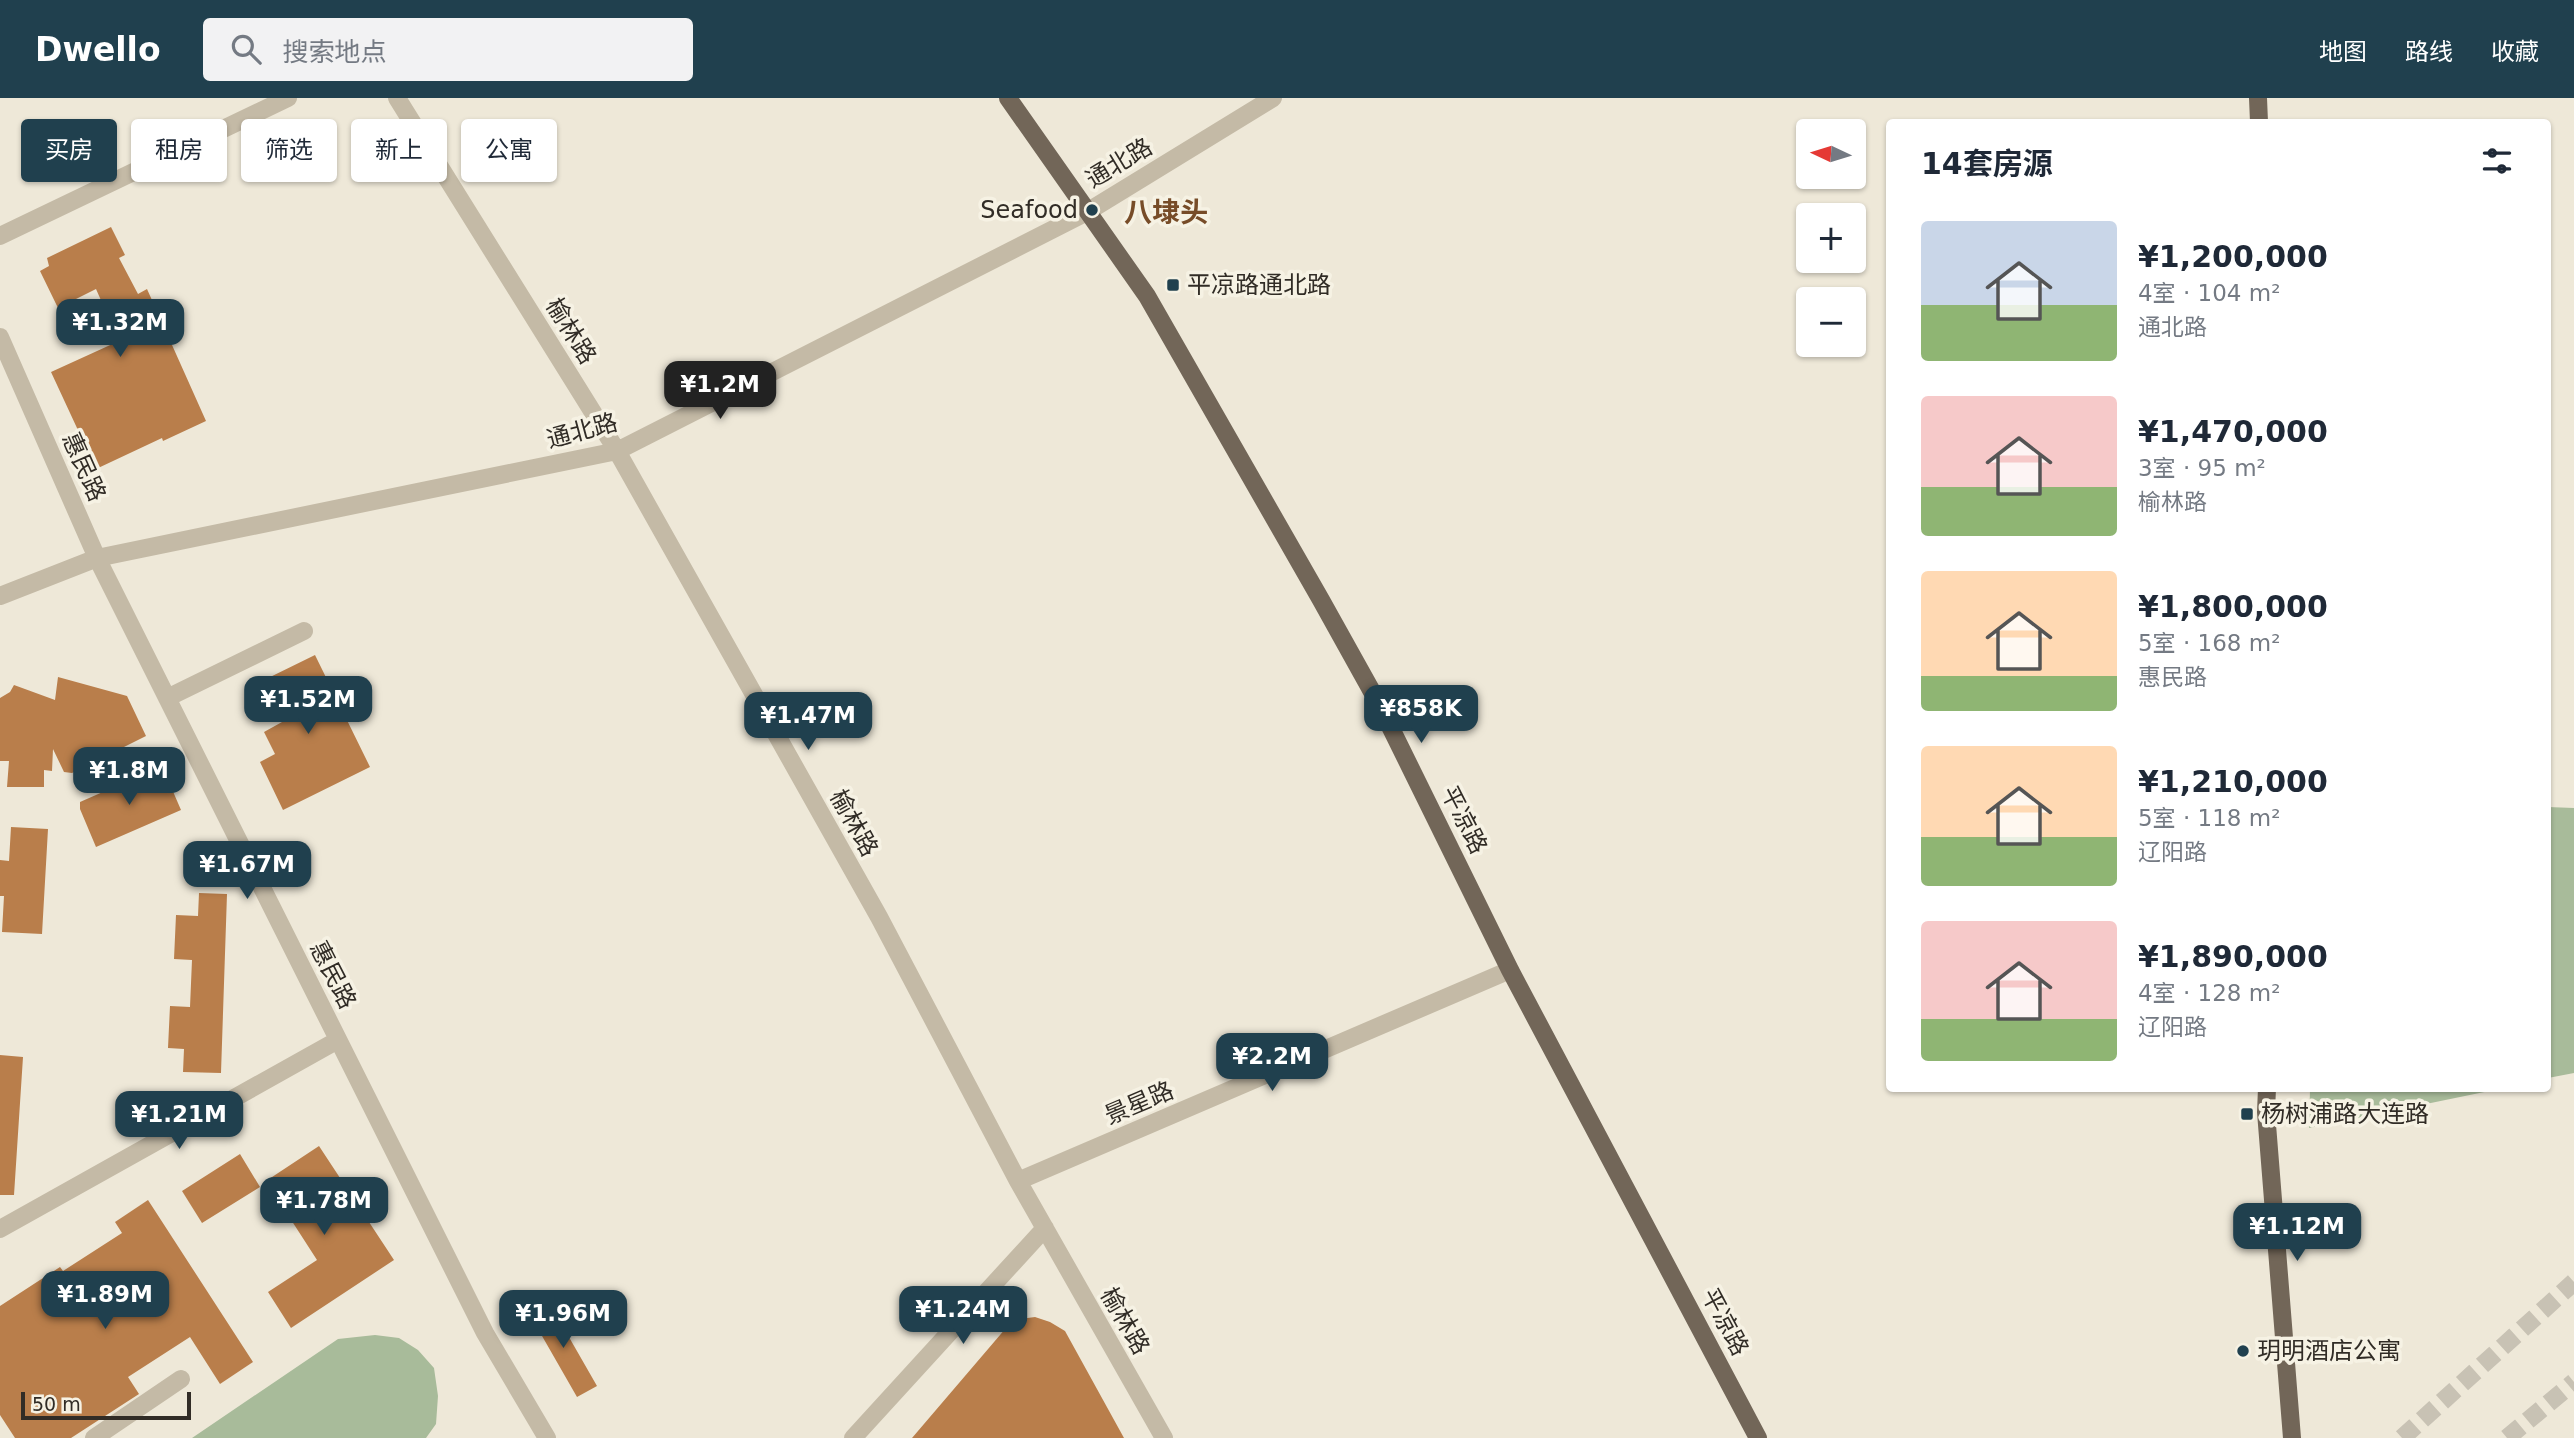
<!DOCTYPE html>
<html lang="zh">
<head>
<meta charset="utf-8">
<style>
	:root { --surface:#fff; --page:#f2f2f3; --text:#1f2937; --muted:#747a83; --accent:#20404e }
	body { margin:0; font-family:"DejaVu Sans","Noto Sans SC",sans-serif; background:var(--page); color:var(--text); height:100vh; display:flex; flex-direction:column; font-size:26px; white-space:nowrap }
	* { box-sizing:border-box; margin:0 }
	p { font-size:23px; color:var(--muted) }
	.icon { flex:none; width:38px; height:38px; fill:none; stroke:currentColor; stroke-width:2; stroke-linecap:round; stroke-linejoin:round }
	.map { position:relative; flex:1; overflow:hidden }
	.drawer { position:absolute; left:1886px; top:21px; width:665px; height:973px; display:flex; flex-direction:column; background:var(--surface); border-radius:7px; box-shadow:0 2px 5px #0004 }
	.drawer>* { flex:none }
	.banner { position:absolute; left:21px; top:21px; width:665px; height:63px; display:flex; gap:14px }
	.needle { width:46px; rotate:274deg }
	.buttons { position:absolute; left:1796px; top:21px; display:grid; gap:14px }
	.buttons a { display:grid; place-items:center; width:70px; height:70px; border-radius:7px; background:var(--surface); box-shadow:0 2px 5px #0004; font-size:35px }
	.scale { position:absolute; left:21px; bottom:18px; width:170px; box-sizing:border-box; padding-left:7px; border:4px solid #312c26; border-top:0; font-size:19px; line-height:24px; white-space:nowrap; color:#312c26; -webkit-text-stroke:5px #f6f2e4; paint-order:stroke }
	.price { position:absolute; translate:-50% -60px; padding:0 16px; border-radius:14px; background:var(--accent); color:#fff; font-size:23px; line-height:46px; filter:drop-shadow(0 2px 4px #0008) }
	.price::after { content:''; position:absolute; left:50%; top:42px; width:21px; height:16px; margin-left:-10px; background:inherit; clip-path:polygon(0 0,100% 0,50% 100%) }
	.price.selected { background:#222; color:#fff }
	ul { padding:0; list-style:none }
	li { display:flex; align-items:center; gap:21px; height:175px; padding:0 35px }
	li span { display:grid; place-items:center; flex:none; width:196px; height:140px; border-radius:7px; color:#555 }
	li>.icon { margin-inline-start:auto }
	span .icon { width:84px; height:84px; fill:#fffc; stroke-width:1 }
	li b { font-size:30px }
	h2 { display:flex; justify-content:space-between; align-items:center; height:84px; padding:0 35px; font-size:30px }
	.tag { padding:0 24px; border-radius:7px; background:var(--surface); box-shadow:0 2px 5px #0004; font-size:24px; line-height:63px }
	.tag.selected { background:var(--accent); color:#fff }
	header { display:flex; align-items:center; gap:42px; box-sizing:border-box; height:98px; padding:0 35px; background:var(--accent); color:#fff }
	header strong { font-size:33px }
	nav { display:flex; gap:38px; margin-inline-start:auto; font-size:24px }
	.search { width:490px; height:63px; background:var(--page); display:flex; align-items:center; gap:18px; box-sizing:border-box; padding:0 24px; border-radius:7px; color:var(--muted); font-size:26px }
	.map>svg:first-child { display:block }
	.green { fill:#a8bb9a }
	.building { fill:#b97e4b }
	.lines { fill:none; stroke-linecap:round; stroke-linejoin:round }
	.major-tunnel { stroke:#c8c2b4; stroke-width:18; stroke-dasharray:18 9; stroke-linecap:butt }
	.minor { stroke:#c4baa6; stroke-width:18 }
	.major { stroke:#726658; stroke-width:18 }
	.poi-dot { fill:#20404e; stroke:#f6f2e4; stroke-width:2.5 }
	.labels { text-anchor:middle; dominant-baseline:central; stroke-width:7; stroke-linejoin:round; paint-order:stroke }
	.street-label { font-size:24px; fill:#312c26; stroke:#f6f2e4 }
	.poi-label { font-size:24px; fill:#312c26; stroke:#f6f2e4; text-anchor:start }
	.quarter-label { font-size:28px; font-weight:bold; fill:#774c28; stroke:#f6f2e4 }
</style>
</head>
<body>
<header>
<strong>Dwello</strong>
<div class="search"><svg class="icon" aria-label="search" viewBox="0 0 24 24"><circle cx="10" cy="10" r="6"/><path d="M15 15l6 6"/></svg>搜索地点</div>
<nav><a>地图</a><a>路线</a><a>收藏</a></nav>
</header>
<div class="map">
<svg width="2574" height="1340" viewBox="0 0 2574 1340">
	<rect width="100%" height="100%" fill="#eee8d8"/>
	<path class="green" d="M2548,709L2574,710V975L2548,980Z
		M2310,991V990L2499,991L2309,1030Z
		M375,1237L399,1240L418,1252L434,1270L438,1298L436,1326L426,1340H192L338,1241Z"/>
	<path class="building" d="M111,129L125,157L119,160L138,196L147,191L206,323L163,343L162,340L96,371L51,274L119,243L96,191L58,210L40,173L49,168L47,160Z
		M315,557L370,669L283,712L260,664L275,656L264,634L282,624L262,583Z
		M58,579L127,598L146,638L72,675L64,674L53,651L52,673L44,672V689H7L9,663H0V600L10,594L14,587L55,602Z
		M162,668L181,712L96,749L80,711V704Z
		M11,729L48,731L42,836L2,834L4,798H0V762L9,763Z
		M199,795L227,796L221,975L183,974L184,951L168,950L170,908L190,909L192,862L174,861L176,817L198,818Z
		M0,957L23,959L14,1097H0Z
		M319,1048L394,1162L291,1230L268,1194L317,1162L266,1083Z
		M240,1056L260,1089L202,1125L182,1093Z
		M148,1102L253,1264L220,1286L190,1239L128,1279L139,1296L71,1340H15L0,1317V1208L60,1169L63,1173L122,1135L115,1124Z
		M550,1206L597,1288L577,1299L530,1217Z
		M1035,1219L1050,1224L1065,1233L1124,1340H912L1006,1230L1020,1221Z"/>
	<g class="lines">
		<path class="major-tunnel" d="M2402,1340L2574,1184
			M2507,1340L2574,1284"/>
		<path class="minor" d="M397,0L617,353L879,819L1018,1083L1164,1340
			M0,138L288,0
			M0,239L97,460L485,1235L547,1340
			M0,498L97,460L617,353L1087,114L1273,0
			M167,600L304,533
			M1018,1083L1510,872
			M0,1131L338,942
			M94,1340L181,1281
			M853,1340L1045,1130"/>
		<path class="major" d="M1008,0L1147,198L1321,502L1380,608L1510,872L1758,1340
			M2258,0L2259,24
			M2267,990L2266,1014L2292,1340"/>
	</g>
	<g class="poi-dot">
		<circle cx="1092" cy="112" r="7"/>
		<rect x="1166" y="180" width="14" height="14" rx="3.5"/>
		<rect x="2240" y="1009" width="14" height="14" rx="3.5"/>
		<circle cx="2243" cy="1253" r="7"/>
	</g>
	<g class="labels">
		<g class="street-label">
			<text transform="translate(1119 65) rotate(-31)">通北路</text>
			<text transform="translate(571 233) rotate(58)">榆林路</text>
			<text transform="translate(582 333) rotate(-15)">通北路</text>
			<text transform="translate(84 369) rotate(66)">惠民路</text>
			<text transform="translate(1464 722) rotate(63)">平凉路</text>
			<text transform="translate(854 725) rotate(61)">榆林路</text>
			<text transform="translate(333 877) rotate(63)">惠民路</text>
			<text transform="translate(1139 1005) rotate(-23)">景星路</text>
			<text transform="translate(1125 1223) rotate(60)">榆林路</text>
			<text transform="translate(1725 1224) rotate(62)">平凉路</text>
		</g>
		<g class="poi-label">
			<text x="1078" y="112" text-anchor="end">Seafood</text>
			<text x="1187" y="187">平凉路通北路</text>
			<text x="2261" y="1016">杨树浦路大连路</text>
			<text x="2257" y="1253">玥明酒店公寓</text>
		</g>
		<g class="quarter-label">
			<text x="1166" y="114">八埭头</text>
		</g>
	</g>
</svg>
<div class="buttons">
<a><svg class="needle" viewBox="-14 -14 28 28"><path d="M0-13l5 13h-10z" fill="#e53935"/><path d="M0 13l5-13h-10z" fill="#747a83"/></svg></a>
<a>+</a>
<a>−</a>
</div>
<div class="scale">50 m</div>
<b class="price" style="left:120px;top:261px">¥1.32M</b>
<b class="price selected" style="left:720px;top:323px">¥1.2M</b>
<b class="price" style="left:308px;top:638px">¥1.52M</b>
<b class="price" style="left:1421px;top:647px">¥858K</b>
<b class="price" style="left:808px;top:654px">¥1.47M</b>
<b class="price" style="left:129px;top:709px">¥1.8M</b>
<b class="price" style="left:247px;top:803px">¥1.67M</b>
<b class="price" style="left:1272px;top:995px">¥2.2M</b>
<b class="price" style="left:179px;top:1053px">¥1.21M</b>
<b class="price" style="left:324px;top:1139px">¥1.78M</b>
<b class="price" style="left:2297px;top:1165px">¥1.12M</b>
<b class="price" style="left:105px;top:1233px">¥1.89M</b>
<b class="price" style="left:963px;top:1248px">¥1.24M</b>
<b class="price" style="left:563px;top:1252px">¥1.96M</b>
<div class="banner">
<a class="tag selected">买房</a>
<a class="tag">租房</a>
<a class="tag">筛选</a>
<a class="tag">新上</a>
<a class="tag">公寓</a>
</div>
<section class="drawer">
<h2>14套房源<svg class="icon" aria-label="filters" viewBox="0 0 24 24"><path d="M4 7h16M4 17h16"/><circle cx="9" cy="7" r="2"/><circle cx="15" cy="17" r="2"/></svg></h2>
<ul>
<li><span style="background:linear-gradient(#c9d6e8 60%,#8fb573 0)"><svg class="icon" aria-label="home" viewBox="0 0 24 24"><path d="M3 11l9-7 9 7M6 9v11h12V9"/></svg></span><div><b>¥1,200,000</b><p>4室 · 104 m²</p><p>通北路</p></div></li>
<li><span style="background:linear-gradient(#f6c9c9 65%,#8fb573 0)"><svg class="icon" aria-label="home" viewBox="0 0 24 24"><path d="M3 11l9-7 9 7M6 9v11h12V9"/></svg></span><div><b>¥1,470,000</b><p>3室 · 95 m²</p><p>榆林路</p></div></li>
<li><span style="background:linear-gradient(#ffd9b3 75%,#8fb573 0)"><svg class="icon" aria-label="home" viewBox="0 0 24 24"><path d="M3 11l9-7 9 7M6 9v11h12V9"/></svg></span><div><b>¥1,800,000</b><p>5室 · 168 m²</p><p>惠民路</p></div></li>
<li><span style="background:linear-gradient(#ffd9b3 65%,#8fb573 0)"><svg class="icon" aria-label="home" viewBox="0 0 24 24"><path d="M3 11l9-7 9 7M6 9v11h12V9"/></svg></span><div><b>¥1,210,000</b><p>5室 · 118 m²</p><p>辽阳路</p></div></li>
<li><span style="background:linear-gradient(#f6c9c9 70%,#8fb573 0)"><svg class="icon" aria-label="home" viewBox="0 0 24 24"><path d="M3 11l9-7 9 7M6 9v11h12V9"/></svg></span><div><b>¥1,890,000</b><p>4室 · 128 m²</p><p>辽阳路</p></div></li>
</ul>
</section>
</div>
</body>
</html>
